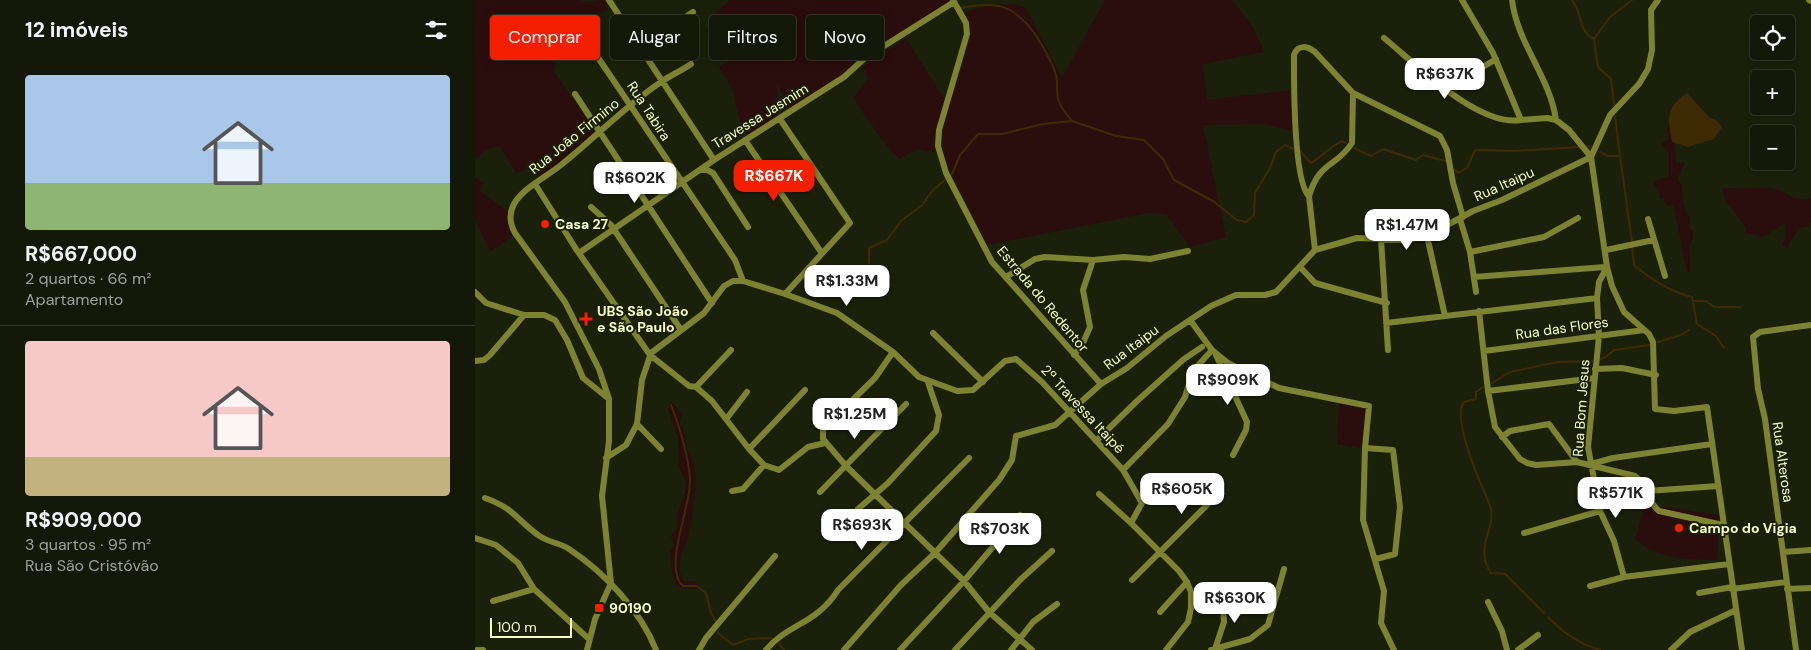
<!DOCTYPE html>
<html lang="pt">
<head>
<meta charset="utf-8">
<style>
	:root { --surface:#141808; --page:#212516; --text:#f1f3f6; --muted:#9da09c; --line:#333729; --accent:#f41e00 }
	body { margin:0; font-family:"DM Sans",sans-serif; background:var(--page); color:var(--text); height:100vh; display:flex; flex-direction:column; font-size:19px; white-space:nowrap }
	* { box-sizing:border-box; margin:0 }
	p { font-size:16px; color:var(--muted) }
	.icon { flex:none; width:28px; height:28px; fill:none; stroke:currentColor; stroke-width:2; stroke-linecap:round; stroke-linejoin:round }
	.map { position:relative; flex:1; overflow:hidden }
	.side { display:flex; flex-direction:column; background:var(--surface); width:475px }
	.side>* { flex:none }
	.hud { position:absolute; left:15px; top:15px; width:475px; height:45px; display:flex; gap:10px }
	.buttons { position:absolute; left:1275px; top:15px; display:grid; gap:10px }
	.buttons a { display:grid; place-items:center; width:45px; height:45px; border-radius:5px; background:var(--surface); box-shadow:0 2px 12px #0003,0 0 0 1px var(--line); font-size:25px }
	.scale { position:absolute; left:15px; bottom:12px; width:82px; box-sizing:border-box; padding-left:5px; border:2px solid #f8ffc9; border-top:0; font-size:14px; line-height:18px; white-space:nowrap; color:#f8ffc9; -webkit-text-stroke:4px #1b200b; paint-order:stroke }
	.price { position:absolute; translate:-50% -42px; padding:0 11px; border-radius:10px; background:#fff; color:#222; font-size:16px; line-height:32px; filter:drop-shadow(0 1px 2px #0008) }
	.price::after { content:''; position:absolute; left:50%; top:30px; width:15px; height:11px; margin-left:-8px; background:inherit; clip-path:polygon(0 0,100% 0,50% 100%) }
	.price.selected { background:var(--accent); color:#fff }
	ul { padding:0; list-style:none }
	li { display:grid; align-content:center; gap:10px; height:265px; padding:0 25px }
	li+li { border-top:1px solid var(--line) }
	li span { display:grid; place-items:center; height:155px; border-radius:5px; color:#555 }
	li>.icon { margin-inline-start:auto }
	span .icon { width:90px; height:90px; fill:#fffc; stroke-width:1 }
	li b { font-size:21px }
	h2 { display:flex; justify-content:space-between; align-items:center; height:60px; padding:0 25px; font-size:21px }
	.tag { padding:0 18px; border-radius:5px; background:var(--surface); box-shadow:0 2px 12px #0003,0 0 0 1px var(--line); font-size:18px; line-height:45px }
	.tag.selected { background:var(--accent); color:#fff }
	main { display:flex; flex:1; min-height:0 }
	.map>svg:first-child { display:block }
	.green { fill:#2a0d0d }
	.water { fill:#3e2b05 }
	.lines { fill:none; stroke-linecap:round; stroke-linejoin:round }
	.stream { stroke:#3e2b05; stroke-width:2 }
	.minor { stroke:#7e8331; stroke-width:6 }
	.poi-dot { fill:#f41e00; stroke:#1b200b; stroke-width:2 }
	.labels { text-anchor:middle; dominant-baseline:central; stroke-width:4; stroke-linejoin:round; paint-order:stroke }
	.street-label { font-size:14px; fill:#f8ffc9; stroke:#1b200b }
	.poi-label { font-size:14px; font-weight:bold; fill:#f8ffc9; stroke:#1b200b; text-anchor:start }
</style>
</head>
<body>
<main>
<section class="side">
<h2>12 imóveis<svg class="icon" aria-label="filters" viewBox="0 0 24 24"><path d="M4 7h16M4 17h16"/><circle cx="9" cy="7" r="2"/><circle cx="15" cy="17" r="2"/></svg></h2>
<ul>
<li><span style="background:linear-gradient(#a9c7e8 70%,#8fb573 0)"><svg class="icon" aria-label="home" viewBox="0 0 24 24"><path d="M3 11l9-7 9 7M6 9v11h12V9"/></svg></span><div><b>R$667,000</b><p>2 quartos · 66 m²</p><p>Apartamento</p></div></li>
<li><span style="background:linear-gradient(#f6c9c9 75%,#c2b280 0)"><svg class="icon" aria-label="home" viewBox="0 0 24 24"><path d="M3 11l9-7 9 7M6 9v11h12V9"/></svg></span><div><b>R$909,000</b><p>3 quartos · 95 m²</p><p>Rua São Cristóvão</p></div></li>
</ul>
</section>
<div class="map">
<svg width="1336" height="650" viewBox="0 0 1336 650">
	<rect width="100%" height="100%" fill="#1b200b"/>
	<path class="green" d="M0,0H107L108,2L129,0L134,9L94,31L81,58L79,72L120,131L65,178L58,167L41,173L25,146L10,150L0,160Z
		M255,0H475V1L387,56L377,64L374,70L314,109L302,83L303,117L273,136L263,116L258,90L244,67L257,60L260,55L258,51L246,44L239,45L231,31L239,15Z
		M630,0H757L778,27L789,52L728,64L732,100L815,90L818,131L789,124L728,125L751,237L715,247L691,214L673,213L512,245L470,160C456,109 506,58 491,12C511,5 531,0 551,8L587,78Z
		M431,38L469,99L461,136L460,152L443,149L424,159L407,140L378,98L392,80L391,72L387,67Z
		M1194,125L1200,145L1201,163L1210,162L1202,179L1207,186C1207,195 1208,212 1215,218L1214,229L1218,230V239L1214,245L1215,271L1212,272L1199,206L1191,205L1188,198L1185,199L1184,191L1179,184L1182,180L1194,177V153L1186,143L1193,139L1191,131Z
		M0,177L9,183L5,191L32,211V222L38,236L15,251L0,219Z
		M1257,188C1271,190 1284,186 1300,189C1314,192 1320,204 1336,198V222L1334,226L1324,228L1312,248L1307,246L1311,236L1310,223L1288,237H1284L1279,234H1270L1272,229L1252,202L1247,189Z
		M195,402L203,408L207,417L205,422L210,434L212,450C228,468 218,514 213,537C210,551 198,567 209,581H219L225,587C216,590 209,590 200,584L198,578L195,551L199,546L196,536L203,528L201,515L210,494L211,482L204,465L203,438L193,409Z
		M864,403L893,407L885,448L862,444Z
		M1171,504L1244,515L1242,560C1208,559 1188,560 1160,540Z"/>
	<path class="water" d="M1212,93L1235,118L1241,120L1247,127L1239,139L1213,147L1197,142C1193,117 1190,108 1212,93Z"/>
	<g class="lines">
		<path class="stream" d="M1097,0C1108,13 1102,30 1119,39
			M486,8C523,0 541,6 562,37C569,48 577,62 581,75C583,82 581,91 583,98C584,106 592,115 597,121
			M1139,105L1136,79L1123,67L1119,39L1135,17L1157,0
			M1113,146L1117,147
			M879,148L896,156L908,149L941,160L948,155L970,161
			M826,152L836,163C847,156 855,147 867,141L871,143
			M1125,152L1133,156H1145L1140,116
			M1145,156L1157,242
			M979,169L983,173L992,168L1000,150L1040,151L1103,147
			M477,174L485,155L503,134H527L568,124L597,121L641,136L669,140L688,159L699,180L738,201L762,220L771,222L779,215L780,193L795,168L801,152L810,145L818,149
			M1157,246L1159,265C1177,280 1194,291 1217,297L1222,324L1241,336L1249,348
			M394,263V248L412,240L426,221L447,205L457,191L470,180
			M359,294L376,280L389,277L394,270
			M1219,301H1231L1239,307H1265
			M1183,342L1206,335L1214,330
			M1126,359L1131,357L1139,350L1175,345
			M1017,383L1035,372L1083,362L1117,361
			M1008,387L1001,392V399L989,402C976,418 1006,485 1014,503C1025,526 997,545 1016,573L1030,574L1069,613
			M196,405C205,428 213,455 215,479C217,505 187,568 208,586H222L231,593L236,613L241,622
			M1073,617C1087,632 1105,644 1125,650
			M243,633L258,645L273,639L297,638
			M304,644L309,650"/>
		<path class="minor" d="M134,0L239,160
			M478,0L491,23L492,34L464,130L463,146L471,173L517,262L626,384
			M987,0L1018,53L1046,120L1072,118L1081,120L1094,130L1116,157L1132,267L1137,286L1149,312L1174,334L1178,342L1180,409L1199,411L1232,407L1267,650
			M1037,0C1042,43 1075,77 1081,120
			M1334,0L1336,1
			M105,31L260,260L268,281
			M909,38C941,64 1003,127 1046,120
			M165,47L218,12
			M993,76L1021,59
			M100,94L237,303
			M305,119L375,223L310,294
			M270,140L346,252
			M225,170H232L238,173L273,227
			M60,184L101,249L175,355L214,386L221,387L237,401L274,449L289,465L304,470L333,447L350,443
			M834,196C845,160 861,168 877,143L878,93
			M116,207L136,225L206,330
			M985,219L995,252L1001,292
			M1173,219L1190,276
			M952,236L970,316
			M906,239L913,350
			M840,250L834,196C818,181 819,80 819,55C823,44 832,46 840,52L878,93L965,136L972,150L978,183L988,217
			M1131,250L1179,240
			M995,252L1069,237L1103,218
			M104,253L239,160L369,77L390,58L479,2
			M825,267L840,283L912,303
			M1132,267L1124,282L1122,298L1124,336L1113,447L1125,511L1139,541L1149,577
			M531,277L560,259L570,257L618,260L649,257L675,259L713,251
			M999,277L1130,267
			M0,292L11,303L49,315H69L80,320L92,340L108,378L134,399
			M1004,311L1013,391L1020,427L1045,459L1052,463L1061,465L1102,462L1160,476C1173,485 1172,502 1184,511L1248,525
			M911,323L1122,298
			M458,333L508,382
			M737,350L753,363L804,388L894,406L890,448L888,520L909,591L906,623L919,650
			M1009,351L1169,330
			M418,352L400,378L348,429V439L371,466L489,581L514,612L557,650
			M599,355L607,345L615,327L608,290L618,260
			M741,355L772,422L771,430L758,455
			M0,361L9,360L15,355L49,315
			M1120,369L1147,368L1181,375
			M221,387L256,350
			M1013,391L1120,378
			M252,418L272,392
			M162,424L186,449
			M1027,437L1035,431L1074,424L1102,462
			M621,441L662,401L709,359L727,347
			M890,448L918,450L925,507L920,554L901,559
			M274,449L330,390
			M131,458L151,445L162,424L167,380L176,353L229,313L249,286L258,281H268L310,294L362,313L418,352L444,377L482,391L498,390L530,361L541,359L567,382L648,470L667,503L656,523L704,571L712,582L716,592V608L713,622L691,650
			M1116,464L1138,458L1237,444
			M648,470L693,424L710,397L718,371L737,350L715,320
			M257,491L268,489L289,465
			M1172,491L1243,486
			M345,492L431,404
			M624,494L656,523
			M10,498C40,509 40,518 63,535C72,542 85,543 94,549C129,572 166,611 181,650
			M383,509L413,483L461,431L464,415L453,382
			M1049,533L1125,511
			M0,538L21,545L43,563L59,589L114,639
			M1308,552L1336,550
			M657,580L743,494
			M1115,586L1149,577L1254,564
			M1257,589L1311,582
			M1312,589L1336,588
			M1224,593L1257,587
			M18,601L59,589
			M1013,602L1027,631L1032,650
			M685,612L712,582
			M740,649L749,622L747,595
			M2,650H8
			M112,650L120,619L136,583L127,496L134,441V399L124,369L90,302L40,233C35,224 33,215 39,204C48,188 71,177 86,165C120,138 150,106 186,82C196,75 206,71 216,64
			M224,650L231,638L300,556
			M291,650C312,624 342,624 363,590L494,458
			M369,650L426,585L460,553L524,480L537,460L541,436L580,425L626,384L652,368L691,336L736,306L761,295H790L801,292L840,250L882,238L931,240L952,236L998,211L1027,200L1116,157L1135,115L1164,84L1173,69L1177,50L1176,10L1183,0
			M425,650L489,581L545,515
			M480,650L545,580L577,551
			M536,650L558,622L582,604
			M736,650L775,639L793,625L809,569
			M1043,650L1063,635
			M1196,650L1215,632L1261,610
			M1321,650L1290,419L1283,389L1278,337L1285,332L1336,325"/>
	</g>
	<g class="poi-dot">
		<circle cx="70" cy="224" r="5"/>
		<path d="M108.5 311.5h5v5h5v5h-5v5h-5v-5h-5v-5h5z"/>
		<circle cx="1204" cy="528" r="5"/>
		<rect x="119" y="603" width="10" height="10" rx="2.5"/>
	</g>
	<g class="labels">
		<g class="street-label">
			<text transform="translate(174 111) rotate(57)">Rua Tabira</text>
			<text transform="translate(285 116) rotate(-32)">Travessa Jasmim</text>
			<text transform="translate(99 136) rotate(-39)">Rua João Firmino</text>
			<text transform="translate(1029 184) rotate(-24)">Rua Itaipu</text>
			<text transform="translate(568 299) rotate(50)">Estrada do Redentor</text>
			<text transform="translate(1087 328) rotate(-8)">Rua das Flores</text>
			<text transform="translate(656 347) rotate(-37)">Rua Itaipu</text>
			<text transform="translate(1106 408) rotate(-86)">Rua Bom Jesus</text>
			<text transform="translate(608 409) rotate(47)">2ª Travessa Itaipé</text>
			<text transform="translate(1308 462) rotate(82)">Rua Alterosa</text>
		</g>
		<g class="poi-label">
			<text x="80" y="224">Casa 27</text>
			<text x="122" y="311">UBS São João<tspan x="122" dy="16">e São Paulo</tspan></text>
			<text x="1214" y="528">Campo do Vigia</text>
			<text x="134" y="608">90190</text>
		</g>
	</g>
</svg>
<div class="buttons">
<a><svg class="icon" aria-label="locate" viewBox="0 0 24 24"><circle cx="12" cy="12" r="6"/><path d="M12 2v4M12 18v4M2 12h4M18 12h4"/></svg></a>
<a>+</a>
<a>−</a>
</div>
<div class="scale">100 m</div>
<b class="price" style="left:970px;top:100px">R$637K</b>
<b class="price selected" style="left:299px;top:202px">R$667K</b>
<b class="price" style="left:160px;top:204px">R$602K</b>
<b class="price" style="left:932px;top:251px">R$1.47M</b>
<b class="price" style="left:372px;top:307px">R$1.33M</b>
<b class="price" style="left:753px;top:406px">R$909K</b>
<b class="price" style="left:380px;top:440px">R$1.25M</b>
<b class="price" style="left:707px;top:515px">R$605K</b>
<b class="price" style="left:1141px;top:519px">R$571K</b>
<b class="price" style="left:387px;top:551px">R$693K</b>
<b class="price" style="left:525px;top:555px">R$703K</b>
<b class="price" style="left:760px;top:624px">R$630K</b>
<div class="hud">
<a class="tag selected">Comprar</a>
<a class="tag">Alugar</a>
<a class="tag">Filtros</a>
<a class="tag">Novo</a>
</div>
</div>
</main>
</body>
</html>
